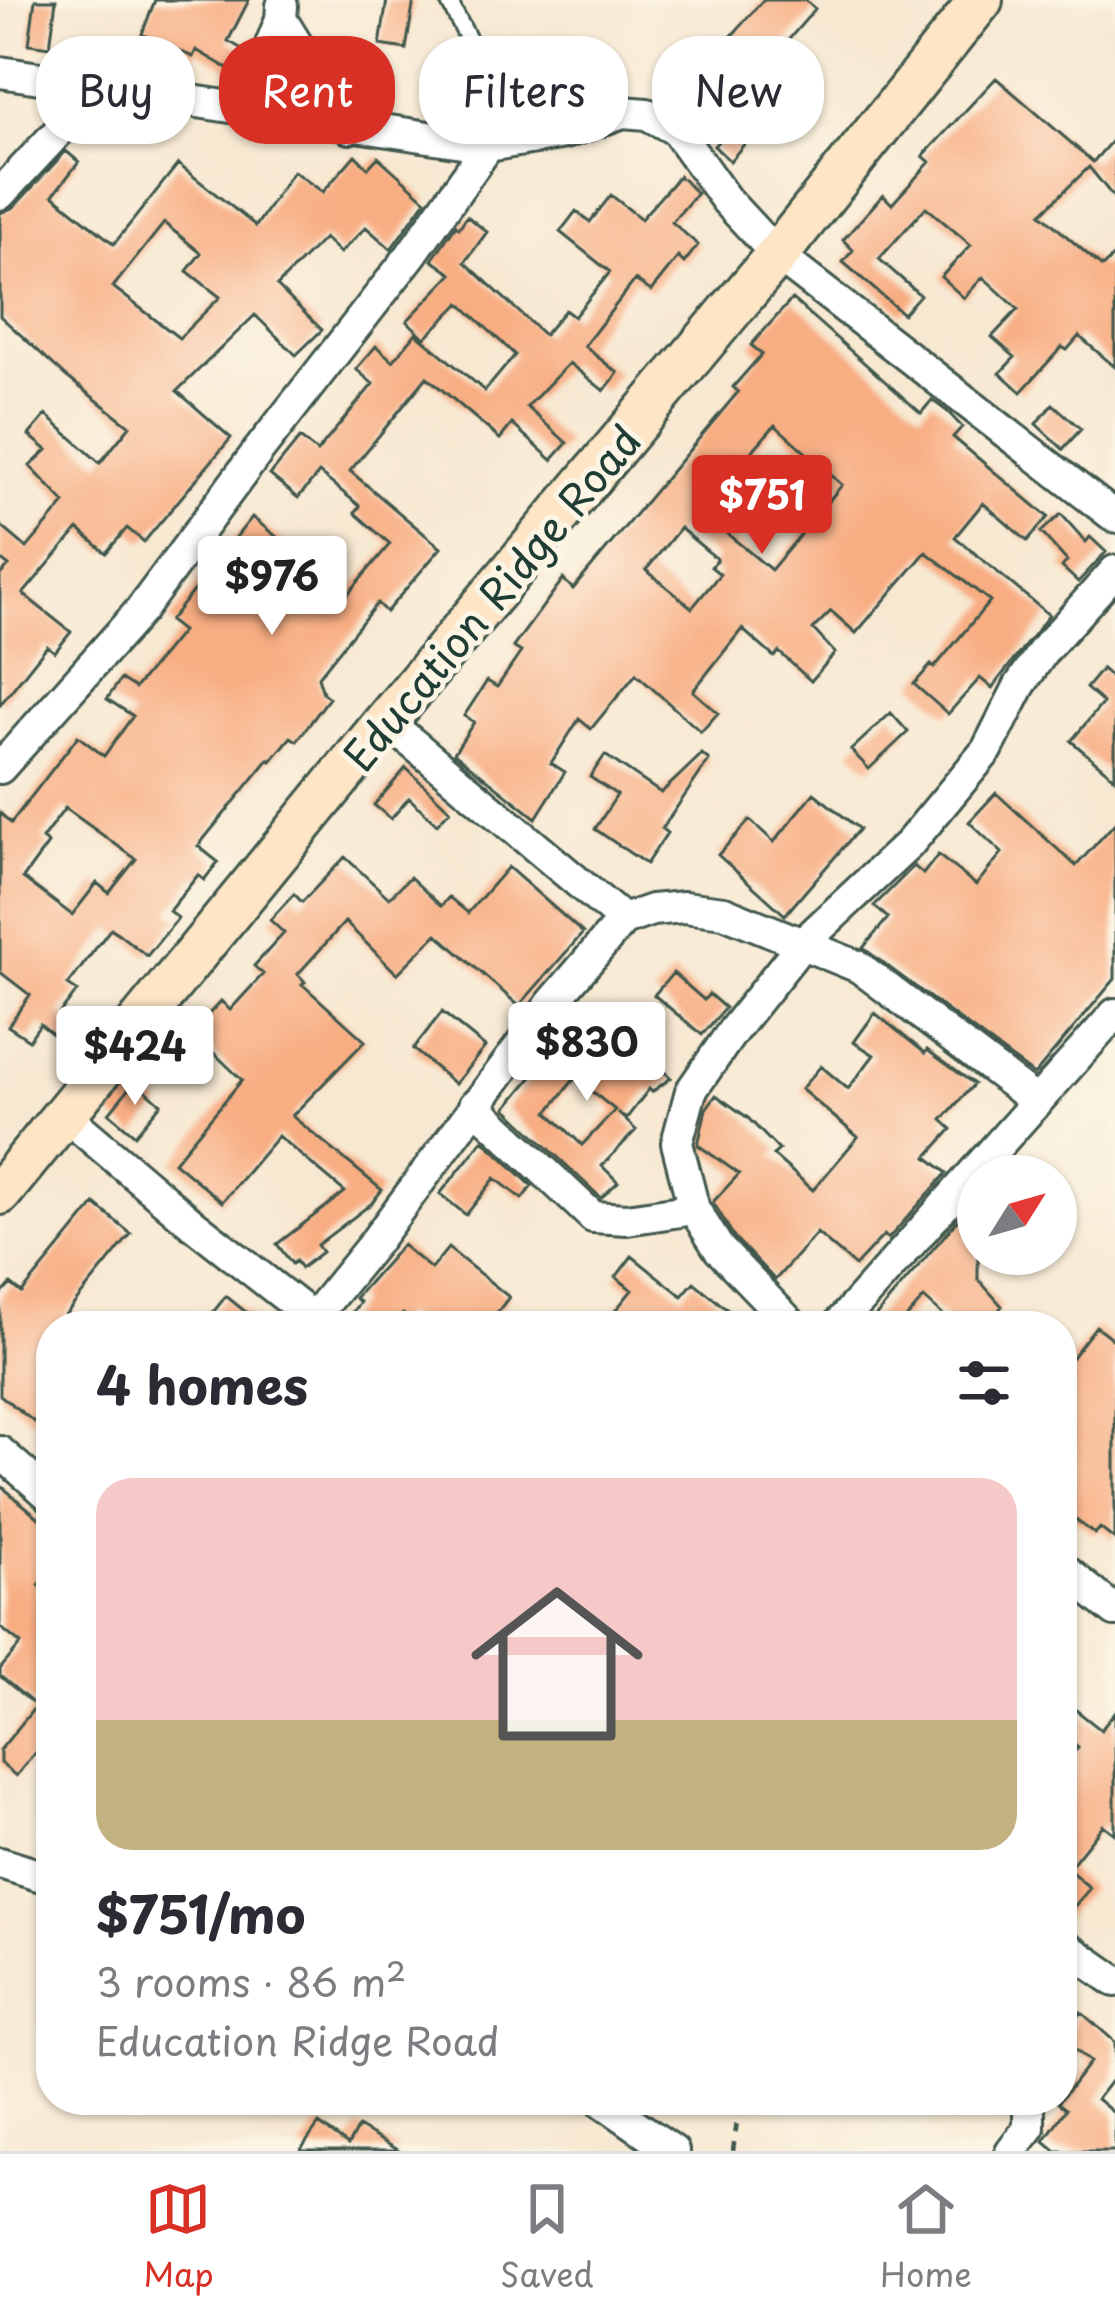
<!DOCTYPE html>
<html lang="en">
<head>
<meta charset="utf-8">
<style>
	:root { --surface:#fff; --page:#f2f2f3; --text:#2b2b33; --muted:#7c7c81; --line:#e1e1e2; --accent:#d93025 }
	body { margin:0; font-family:"Playpen Sans",sans-serif; background:var(--page); color:var(--text); height:100vh; display:flex; flex-direction:column; font-size:45px; white-space:nowrap }
	* { box-sizing:border-box; margin:0 }
	p { font-size:39px; color:var(--muted) }
	.icon { flex:none; width:66px; height:66px; fill:none; stroke:currentColor; stroke-width:2; stroke-linecap:round; stroke-linejoin:round }
	.map { position:relative; flex:1; overflow:hidden }
	.side { position:absolute; left:36px; top:1311px; width:1041px; height:804px; display:flex; flex-direction:column; background:var(--surface); border-radius:48px; box-shadow:0 3px 9px #0004 }
	.side>* { flex:none }
	.top-card { position:absolute; left:36px; top:36px; width:1044px; height:108px; display:flex; gap:24px }
	.needle { width:78px; rotate:53deg }
	.fabs { position:absolute; left:957px; top:1155px; display:grid; gap:24px }
	.fabs a { display:grid; place-items:center; width:120px; height:120px; border-radius:50%; background:var(--surface); box-shadow:0 3px 9px #0004; font-size:60px }
	.price { position:absolute; translate:-50% -102px; padding:0 27px; border-radius:12px; background:#fff; color:#222; font-size:39px; line-height:78px; filter:drop-shadow(0 3px 6px #0008) }
	.price::after { content:''; position:absolute; left:50%; top:72px; width:36px; height:27px; margin-left:-18px; background:inherit; clip-path:polygon(0 0,100% 0,50% 100%) }
	.price.current { background:var(--accent); color:#fff }
	ul { padding:0; list-style:none }
	li { display:grid; align-content:center; gap:24px; height:636px; padding:0 60px }
	li span { display:grid; place-items:center; height:372px; border-radius:36px; color:#555 }
	li>.icon { margin-inline-start:auto }
	span .icon { width:216px; height:216px; fill:#fffc; stroke-width:1 }
	li b { font-size:51px }
	h2 { display:flex; justify-content:space-between; align-items:center; height:144px; padding:0 60px; font-size:51px }
	.tag { padding:0 42px; border-radius:48px; background:var(--surface); box-shadow:0 3px 9px #0004; font-size:42px; line-height:108px }
	.tag.current { background:var(--accent); color:#fff }
	.menu { display:flex; justify-content:space-around; align-items:center; height:168px; border-top:3px solid var(--line); background:var(--surface); font-size:33px; color:var(--muted) }
	.menu a { display:grid; justify-items:center; gap:6px }
	.menu .current { color:var(--accent) }
	.map>svg:first-child { display:block }
	.building { fill:#f8ad82; fill-rule:evenodd }
	.lines { fill:none; stroke-linecap:round; stroke-linejoin:round }
	.lane-casing { stroke:#3f574c; stroke-width:21 }
	.street-casing { stroke:#3f574c; stroke-width:36 }
	.secondary-casing { stroke:#3f574c; stroke-width:48 }
	.path { stroke:#3f574c; stroke-width:4.5; stroke-dasharray:9 9; stroke-linecap:butt }
	.lane { stroke:#fff; stroke-width:15 }
	.street { stroke:#fff; stroke-width:30 }
	.secondary { stroke:#fde5c5; stroke-width:42 }
	.labels { text-anchor:middle; dominant-baseline:central; stroke-width:10; stroke-linejoin:round; paint-order:stroke }
	.street-label { font-size:42px; fill:#1f3d34; stroke:#fcf5e5 }
</style>
</head>
<body>
<div class="map">
<svg width="1115" height="2151" viewBox="0 0 1115 2151">
	<rect width="100%" height="100%" fill="#fcf5e5"/>
	<filter id="ink" filterUnits="userSpaceOnUse"><feTurbulence type="fractalNoise" baseFrequency=".00833" numOctaves="2"/><feDisplacementMap in="SourceGraphic" scale="24" xChannelSelector="R" yChannelSelector="G"/><feConvolveMatrix kernelMatrix="1 2 1 2 8 2 1 2 1" color-interpolation-filters="sRGB"/></filter>
	<filter id="wash" filterUnits="userSpaceOnUse"><feTurbulence type="fractalNoise" baseFrequency=".004" numOctaves="4" result="noise"/><feDisplacementMap in="SourceGraphic" scale="48" xChannelSelector="R" yChannelSelector="G"/><feGaussianBlur stdDeviation="2.7" result="paint"/><feColorMatrix in="noise" values="0 0 0 0 0 0 0 0 0 0 0 0 0 0 0 0 0 1.4 0 .05"/><feComposite in="paint" operator="in"/></filter>
	<g filter="url(#wash)">
		<rect width="100%" height="100%" fill="#f7e8d1"/>
		<g id="blocks">
			<path class="building" d="M35,0H56L50,47L29,44Z
				M155,0H249L228,41L244,50L232,71L196,50L193,57L142,34Z
				M387,0H414L406,49L380,45Z
				M763,0H805L815,9L741,95L768,116L730,161L714,146L734,123L681,86L696,64L703,69Z
				M996,78L1093,162L1115,137V199L1089,167L1041,214L1102,267L1115,255V367L1079,336L1067,350L1062,347L1021,392L1000,373L1015,357L992,337L1018,309L983,277L964,298L941,277L971,245L926,207L879,259L920,295L903,314L843,262L853,250L843,240L883,195L892,204L930,162L923,156Z
				M66,151L79,162L53,195L114,244L178,164L256,226L293,171L323,192L355,155L368,168L378,157L426,200L391,249L366,227L340,253L324,238L277,286L322,330L296,355L255,315L177,391L231,438L144,542L127,528L106,553L78,529L23,594L71,632L55,652L47,646L0,705V575L9,566L0,559V525L27,548L65,503L30,466L47,450L29,435L46,415L100,463L130,426L67,377L0,316V213L14,207ZM164,223L201,253L187,271L220,297L179,338L113,287Z
				M679,176L697,193L672,222L698,245L684,263L678,257L651,291L635,280L584,346L618,373L604,391L569,363L527,407L567,443L552,460L512,424L500,439L427,377L350,471L441,548L386,612L377,603L318,677L323,693L329,698L297,741L291,737L271,761L269,759L198,846L218,862L204,880L198,875L169,911L178,918L147,956L111,928L68,985L77,991L60,1013L88,1036L75,1052L40,1024L29,1040L8,1026L30,995L0,972V813L11,823L78,736L104,756L133,716L107,699L121,679L135,688L182,631L169,621L252,517L348,594L390,544L355,513L360,506L319,473L298,498L270,475L300,438L317,452L373,384L356,369L376,346L393,361L416,333L485,391L515,355L460,303L425,338L407,321L452,274L432,260L456,225L459,228L467,216L487,232L465,262L544,335L565,310L574,317L610,272L560,232L576,211L590,222L611,195L641,219ZM65,808L136,859L109,893L97,883L72,915L23,878L48,844L42,839Z
				M792,299L921,413L932,400L948,412L962,427L953,437L1048,517L1027,541L983,503L955,537L1049,615L992,688L980,678L948,714L914,684L931,665L934,668L990,601L926,552L856,633L831,611L813,629L835,653L811,681L779,652L774,657L742,629L693,691L718,713L701,732L636,674L591,729L579,719L551,763L565,772L536,818L454,753L474,722L464,716L487,681L497,687L521,652L513,647L563,579L573,589L738,392L733,387L762,354L751,345ZM775,425L842,485L771,570L700,511ZM680,528L717,559L711,567L720,574L692,608L646,570Z
				M1053,404L1081,429L1063,449L1036,424Z
				M1061,514L1086,542L1090,537L1106,552L1078,582L1062,567L1067,561L1041,532Z
				M1102,669L1115,681V778L1071,741L1103,703L1086,688Z
				M891,713L908,732L869,769L851,750Z
				M702,754L709,760L662,829L667,833L646,864L595,829L617,795L590,777L605,755L661,793Z
				M406,768L450,810L437,824L409,798L391,819L374,805Z
				M814,793L859,829L785,915L718,855L750,820L774,842Z
				M996,793L1076,866L1115,823V979L1034,1075L863,948L888,918L874,906L914,866L923,874L938,855L976,885L1002,853L969,822Z
				M345,857L389,898L410,877L441,906L449,897L468,913L508,867L583,933L519,1006L437,934L397,974L345,922L298,974L305,982L302,984L365,1041L292,1116L382,1190L371,1204L317,1245L322,1252L301,1268L296,1261L292,1264L277,1244L345,1192L278,1136L222,1202L174,1162L242,1080L192,1032L221,1001L230,1010L263,974L254,966L284,933L270,920L294,894L302,902Z
				M673,973L704,1000L709,994L725,1008L702,1035L654,995Z
				M442,1012L485,1047L455,1084L413,1049Z
				M875,1013L925,1053L927,1050L974,1084L942,1120L952,1129L927,1157L947,1173L888,1239L884,1235L855,1266L817,1233L775,1280L734,1237L713,1202L739,1174L698,1145L706,1109L716,1095L748,1118L779,1150L773,1155L813,1190L858,1137L801,1089L821,1066L848,1089L874,1055L854,1042Z
				M618,1030L671,1078L652,1092L649,1089L626,1119L617,1112L636,1130L602,1166L618,1182L601,1198L506,1108L565,1037L592,1059ZM575,1078L615,1110L582,1145L548,1112Z
				M135,1081L161,1104L135,1135L109,1113Z
				M483,1140L532,1186L522,1199L495,1178L466,1215L440,1194Z
				M95,1204L131,1234L56,1326H51V1401L34,1422L0,1395V1296L11,1284L22,1293Z
				M978,1204V1279L1002,1306L986,1326H955L924,1298L899,1326H867L962,1215Z
				M402,1245L431,1269L448,1248L509,1297L487,1326H417L403,1314L392,1326H342L360,1302L355,1298Z
				M632,1256L682,1296L694,1282L747,1326H603L632,1290L616,1277Z
				M226,1296L263,1326H202Z
				M1096,1326L1115,1341V1540L1100,1528L1095,1534L1062,1510V1370Z
				M0,1485L51,1528V1571L39,1585L51,1596V1733L16,1776L0,1763V1750L36,1706L0,1676V1669L21,1644L0,1627Z
				M1062,1699L1101,1730L1115,1712V1834L1103,1825L1068,1869L1090,1888L1062,1921V1767L1078,1747L1062,1734Z
				M1081,2012L1115,2042V2076L1097,2099L1115,2114V2151H1056L1044,2141L1066,2109L1058,2103L1090,2062L1062,2039Z
				M319,2124L348,2145L358,2127L399,2151H300Z"/>
		</g>
	</g>
	<g filter="url(#ink)">
		<use href="#blocks" fill-opacity="0" stroke="#3f574c" stroke-width="3"/>
		<g class="lines">
			<g class="lane-casing">
				<path id="lane" d="M448,0L491,83L530,141"/>
			</g>
			<g class="street-casing">
				<path id="street" d="M281,19L349,128
					M0,72L488,146L565,133L623,112L647,114L676,130L726,200L777,255L1115,517
					M246,108L281,19L282,6
					M0,194L101,86
					M386,721L623,920
					M0,768L140,611L259,450L411,255L488,146
					M474,1105L593,1217L627,1219L694,1209
					M66,1116L193,1224L323,1326
					M313,1318L374,1243L552,1003L623,920L652,910L684,907L724,912L859,967L1037,1102
					M793,1326L719,1249L694,1209L677,1143L691,1091L732,1032L801,945L909,844L987,750L1020,685L1044,650L1115,571
					M837,1326L1115,1014
					M0,1452L51,1497
					M1062,1568L1115,1611
					M0,1863L51,1879
					M1062,1944L1115,1981
					M600,2100L673,2151
					M1011,2151L1029,2128V2100"/>
			</g>
			<g class="secondary-casing">
				<path id="secondary" d="M0,1193L386,721L777,255L981,0"/>
			</g>
			<path class="path" d="M733,2151L740,2100"/>
			<use href="#lane" class="lane"/>
			<use href="#street" class="street"/>
			<use href="#secondary" class="secondary"/>
		</g>
	</g>
	<g class="labels">
		<g class="street-label">
			<text transform="translate(491 597) rotate(-50)">Education Ridge Road</text>
		</g>
	</g>
</svg>
<div class="fabs">
<a><svg class="needle" viewBox="-14 -14 28 28"><path d="M0-13l5 13h-10z" fill="#e53935"/><path d="M0 13l5-13h-10z" fill="#7c7c81"/></svg></a>
</div>
<b class="price current" style="left:762px;top:557px">$751</b>
<b class="price" style="left:272px;top:638px">$976</b>
<b class="price" style="left:587px;top:1104px">$830</b>
<b class="price" style="left:135px;top:1108px">$424</b>
<div class="top-card">
<a class="tag">Buy</a>
<a class="tag current">Rent</a>
<a class="tag">Filters</a>
<a class="tag">New</a>
</div>
<section class="side">
<h2>4 homes<svg class="icon" aria-label="filters" viewBox="0 0 24 24"><path d="M4 7h16M4 17h16"/><circle cx="9" cy="7" r="2"/><circle cx="15" cy="17" r="2"/></svg></h2>
<ul>
<li><span style="background:linear-gradient(#f6c9c9 65%,#c2b280 0)"><svg class="icon" aria-label="home" viewBox="0 0 24 24"><path d="M3 11l9-7 9 7M6 9v11h12V9"/></svg></span><div><b>$751/mo</b><p>3 rooms · 86 m²</p><p>Education Ridge Road</p></div></li>
</ul>
</section>
</div>
<nav class="menu">
<a class="current"><svg class="icon" aria-label="map" viewBox="0 0 24 24"><path d="M3 6l6-2 6 2 6-2v14l-6 2-6-2-6 2zM9 4v14M15 6v14"/></svg>Map</a>
<a><svg class="icon" aria-label="saved" viewBox="0 0 24 24"><path d="M7 4h10v16l-5-4-5 4z"/></svg>Saved</a>
<a><svg class="icon" aria-label="home" viewBox="0 0 24 24"><path d="M3 11l9-7 9 7M6 9v11h12V9"/></svg>Home</a>
</nav>
</body>
</html>
